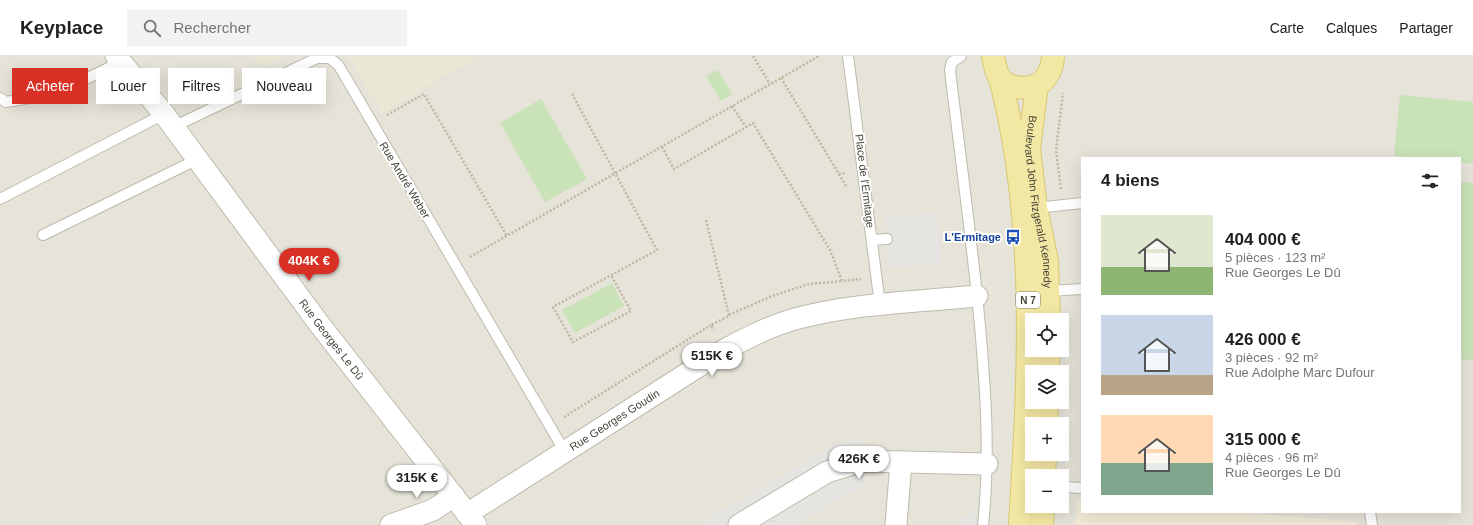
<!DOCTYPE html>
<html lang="fr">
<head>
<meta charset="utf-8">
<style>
	:root { --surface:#fff; --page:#f2f2f2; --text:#202124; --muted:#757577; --line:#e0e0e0; --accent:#d93025 }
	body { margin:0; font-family:Helvetica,sans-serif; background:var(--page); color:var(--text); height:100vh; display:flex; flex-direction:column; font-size:15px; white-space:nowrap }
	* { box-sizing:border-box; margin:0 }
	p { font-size:13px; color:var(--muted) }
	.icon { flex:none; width:22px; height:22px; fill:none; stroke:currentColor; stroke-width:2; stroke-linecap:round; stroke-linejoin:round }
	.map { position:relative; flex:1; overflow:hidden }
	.side { position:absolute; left:1081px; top:101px; width:380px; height:356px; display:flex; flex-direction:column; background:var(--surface); border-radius:0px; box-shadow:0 4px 16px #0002 }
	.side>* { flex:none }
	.guide { position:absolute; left:12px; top:12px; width:380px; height:36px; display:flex; gap:8px }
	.controls { position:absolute; left:1025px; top:257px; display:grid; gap:8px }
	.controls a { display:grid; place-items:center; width:44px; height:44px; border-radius:0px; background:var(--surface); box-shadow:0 4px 16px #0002; font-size:20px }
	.price { position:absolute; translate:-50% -34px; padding:0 9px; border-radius:14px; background:#fff; color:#222; font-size:13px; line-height:26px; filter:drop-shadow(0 1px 2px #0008) }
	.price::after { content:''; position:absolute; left:50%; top:24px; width:12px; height:9px; margin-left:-6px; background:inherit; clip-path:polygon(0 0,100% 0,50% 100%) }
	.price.on { background:var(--accent); color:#fff }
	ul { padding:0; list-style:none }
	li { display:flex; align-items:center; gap:12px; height:100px; padding:0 20px }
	li span { display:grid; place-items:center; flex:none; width:112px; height:80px; border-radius:0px; color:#555 }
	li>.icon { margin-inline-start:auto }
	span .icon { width:48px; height:48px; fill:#fffc; stroke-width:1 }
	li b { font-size:17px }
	h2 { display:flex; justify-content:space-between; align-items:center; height:48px; padding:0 20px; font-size:17px }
	.pill { padding:0 14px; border-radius:0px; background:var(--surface); box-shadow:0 4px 16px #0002; font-size:14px; line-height:36px }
	.pill.on { background:var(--accent); color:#fff }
	header { display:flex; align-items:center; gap:24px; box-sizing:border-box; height:56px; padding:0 20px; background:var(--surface); border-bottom:1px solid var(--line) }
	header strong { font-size:19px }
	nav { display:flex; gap:22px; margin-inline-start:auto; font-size:14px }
	.search { width:280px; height:36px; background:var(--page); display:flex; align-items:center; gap:10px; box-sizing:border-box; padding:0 14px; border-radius:0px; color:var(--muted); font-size:15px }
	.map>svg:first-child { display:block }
	.residential { fill:#e6e4d9; fill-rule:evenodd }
	.commercial { fill:#f2ebd8 }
	.education { fill:#eae8d5 }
	.green { fill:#c9e2b7 }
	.parking { fill:#e5e4e1 }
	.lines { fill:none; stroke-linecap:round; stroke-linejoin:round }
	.service-casing { stroke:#bebaad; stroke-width:12 }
	.minor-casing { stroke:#bebaad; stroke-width:23 }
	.primary-casing { stroke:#d7c874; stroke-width:24 }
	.path { stroke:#beb8a0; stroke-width:2.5; stroke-dasharray:2 2; stroke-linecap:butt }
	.service { stroke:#fff; stroke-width:10 }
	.minor { stroke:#fff; stroke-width:21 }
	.primary { stroke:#f3e8a3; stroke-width:22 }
	.labels { text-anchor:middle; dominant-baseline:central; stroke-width:4; stroke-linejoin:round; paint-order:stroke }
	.shield { fill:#fff; stroke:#7e7b74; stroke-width:1 }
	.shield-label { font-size:10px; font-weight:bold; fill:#464339 }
	.street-label { font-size:11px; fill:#464339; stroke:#fff }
	.transit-label { font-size:11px; font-weight:bold; fill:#164399; stroke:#fff; text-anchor:end }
</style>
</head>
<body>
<header>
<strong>Keyplace</strong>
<div class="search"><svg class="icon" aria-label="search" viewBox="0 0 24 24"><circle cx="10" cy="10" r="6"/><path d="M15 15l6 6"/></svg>Rechercher</div>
<nav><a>Carte</a><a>Calques</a><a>Partager</a></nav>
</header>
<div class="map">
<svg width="1473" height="469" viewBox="0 0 1473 469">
	<rect width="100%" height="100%" fill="#f3f2ea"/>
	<path class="residential" d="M0,0H1473V469H0ZM1082,102H1460V456H1082ZM1032,264H1062V294H1032ZM1032,316H1062V346H1032ZM1032,368H1062V398H1032ZM1032,420H1062V450H1032Z"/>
	<path class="commercial" d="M1077,443H1082V456H1241L1358,466V469H1076Z"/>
	<path class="education" d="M255,0H283L262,12Z
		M348,0H478L382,57Z"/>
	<path class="green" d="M718,14L732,38L721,45L706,20Z
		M1400,39L1473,46V108L1460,106V102H1416L1394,100Z
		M541,43L587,123L545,146L500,67Z
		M1460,126L1473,127V304L1460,303Z
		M612,227L624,250L575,277L562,254Z"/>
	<path class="parking" d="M937,156L942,207L890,212L885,161Z
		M860,381L864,394L841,402L726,469H697L835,388Z
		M861,411L866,430L834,446L795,469H760Z
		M977,452L976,469H959V464Z"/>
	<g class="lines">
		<g class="service-casing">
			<path id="service" d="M848,0L880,249
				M961,0L952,6L950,14C960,99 972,184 980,270C986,337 990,402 983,469
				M0,42L6,46L36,41L65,33L121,6
				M173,71L317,2H330L339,10L565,396
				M0,143L164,58
				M1036,152L1082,147
				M43,179L198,103
				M872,184L887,183
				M1048,235L1082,233
				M1062,431L1082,432
				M1370,456L1372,469"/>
		</g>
		<g class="minor-casing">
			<g id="minor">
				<path id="s1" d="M116,0L164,58L320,269L476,469"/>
				<path id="s2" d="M467,458L724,294C747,282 770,270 795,263C853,247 917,246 977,240"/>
				<path d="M391,469L433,454L454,440"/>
				<path d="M739,469L827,416L863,405L987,408"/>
				<path d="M896,469L901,406"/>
			</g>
		</g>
		<g class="primary-casing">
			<g id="primary">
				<path d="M993,0C994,7 996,15 999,21C1006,32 1026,34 1037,29C1047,25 1053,10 1053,0"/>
				<path d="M1000,22C1038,168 1029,320 1020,469"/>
				<path id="s3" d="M1037,29L1029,93L1036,152L1047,205L1049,264"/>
				<path d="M1048,316V294"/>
				<path d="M1046,368L1047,346"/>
				<path d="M1044,420L1045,398"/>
				<path d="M1042,469L1043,450"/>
			</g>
		</g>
		<path class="path" d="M753,0L770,28
			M781,22L839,118L846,117
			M572,38L657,194L553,251L573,286L631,255L611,219
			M732,50L746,71
			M387,59L424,38L507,180
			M662,91L674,113L753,67L830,194L842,225L861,223
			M839,118L847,132
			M1061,133L1056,94L1063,37
			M706,164L729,260L711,269L714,274
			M470,201L819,0
			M729,259L772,240L809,228L842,225
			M564,361L711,269"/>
		<use href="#service" class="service"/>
		<use href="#minor" class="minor"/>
		<use href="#primary" class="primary"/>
	</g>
	<defs>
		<g id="bus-bare" transform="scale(1.2)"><path d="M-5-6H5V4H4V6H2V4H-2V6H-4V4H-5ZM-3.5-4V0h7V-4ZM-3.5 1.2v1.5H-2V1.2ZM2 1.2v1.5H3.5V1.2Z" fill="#1a4fb4" stroke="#fff" stroke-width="2.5" paint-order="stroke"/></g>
	</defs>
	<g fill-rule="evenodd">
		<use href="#bus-bare" x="1013" y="181"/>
	</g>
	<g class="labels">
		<rect class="shield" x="1016" y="236" width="24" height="16" rx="3"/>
		<g class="shield-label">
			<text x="1028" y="244">N 7</text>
		</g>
		<g class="street-label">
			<text transform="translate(405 124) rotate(59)">Rue André Weber</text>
			<text transform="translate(865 125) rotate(83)">Place de l'Ermitage</text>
			<text stroke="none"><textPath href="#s3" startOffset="118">Boulevard John Fitzgerald Kennedy</textPath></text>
			<text stroke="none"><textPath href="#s1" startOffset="356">Rue Georges Le Dû</textPath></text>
			<text stroke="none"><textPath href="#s2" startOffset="175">Rue Georges Goudin</textPath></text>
		</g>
		<g class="transit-label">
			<text x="1001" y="181">L'Ermitage</text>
		</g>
	</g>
</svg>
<div class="controls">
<a><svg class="icon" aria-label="locate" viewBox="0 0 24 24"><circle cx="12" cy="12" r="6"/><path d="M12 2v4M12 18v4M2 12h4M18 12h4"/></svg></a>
<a><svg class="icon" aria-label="layers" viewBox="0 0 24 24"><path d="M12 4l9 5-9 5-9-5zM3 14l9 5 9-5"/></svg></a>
<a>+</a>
<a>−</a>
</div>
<b class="price on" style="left:309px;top:226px">404K €</b>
<b class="price" style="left:712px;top:321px">515K €</b>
<b class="price" style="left:859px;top:424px">426K €</b>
<b class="price" style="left:417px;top:443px">315K €</b>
<div class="guide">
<a class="pill on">Acheter</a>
<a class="pill">Louer</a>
<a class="pill">Filtres</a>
<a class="pill">Nouveau</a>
</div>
<section class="side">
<h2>4 biens<svg class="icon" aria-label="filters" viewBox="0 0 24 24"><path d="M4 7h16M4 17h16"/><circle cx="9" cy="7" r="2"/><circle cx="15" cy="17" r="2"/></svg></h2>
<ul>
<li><span style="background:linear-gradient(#dfe7d0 65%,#8fb573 0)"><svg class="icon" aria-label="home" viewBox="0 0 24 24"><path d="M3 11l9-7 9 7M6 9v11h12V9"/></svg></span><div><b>404 000 €</b><p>5 pièces · 123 m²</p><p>Rue Georges Le Dû</p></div></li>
<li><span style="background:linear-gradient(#c9d6e8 75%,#b9a48a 0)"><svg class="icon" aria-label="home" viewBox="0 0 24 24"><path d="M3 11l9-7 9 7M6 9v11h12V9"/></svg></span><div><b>426 000 €</b><p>3 pièces · 92 m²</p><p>Rue Adolphe Marc Dufour</p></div></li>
<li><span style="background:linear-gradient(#ffd9b3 60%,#7fa58c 0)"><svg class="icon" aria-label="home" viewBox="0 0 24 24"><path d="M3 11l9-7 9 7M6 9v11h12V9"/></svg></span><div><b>315 000 €</b><p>4 pièces · 96 m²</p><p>Rue Georges Le Dû</p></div></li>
</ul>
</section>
</div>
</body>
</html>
